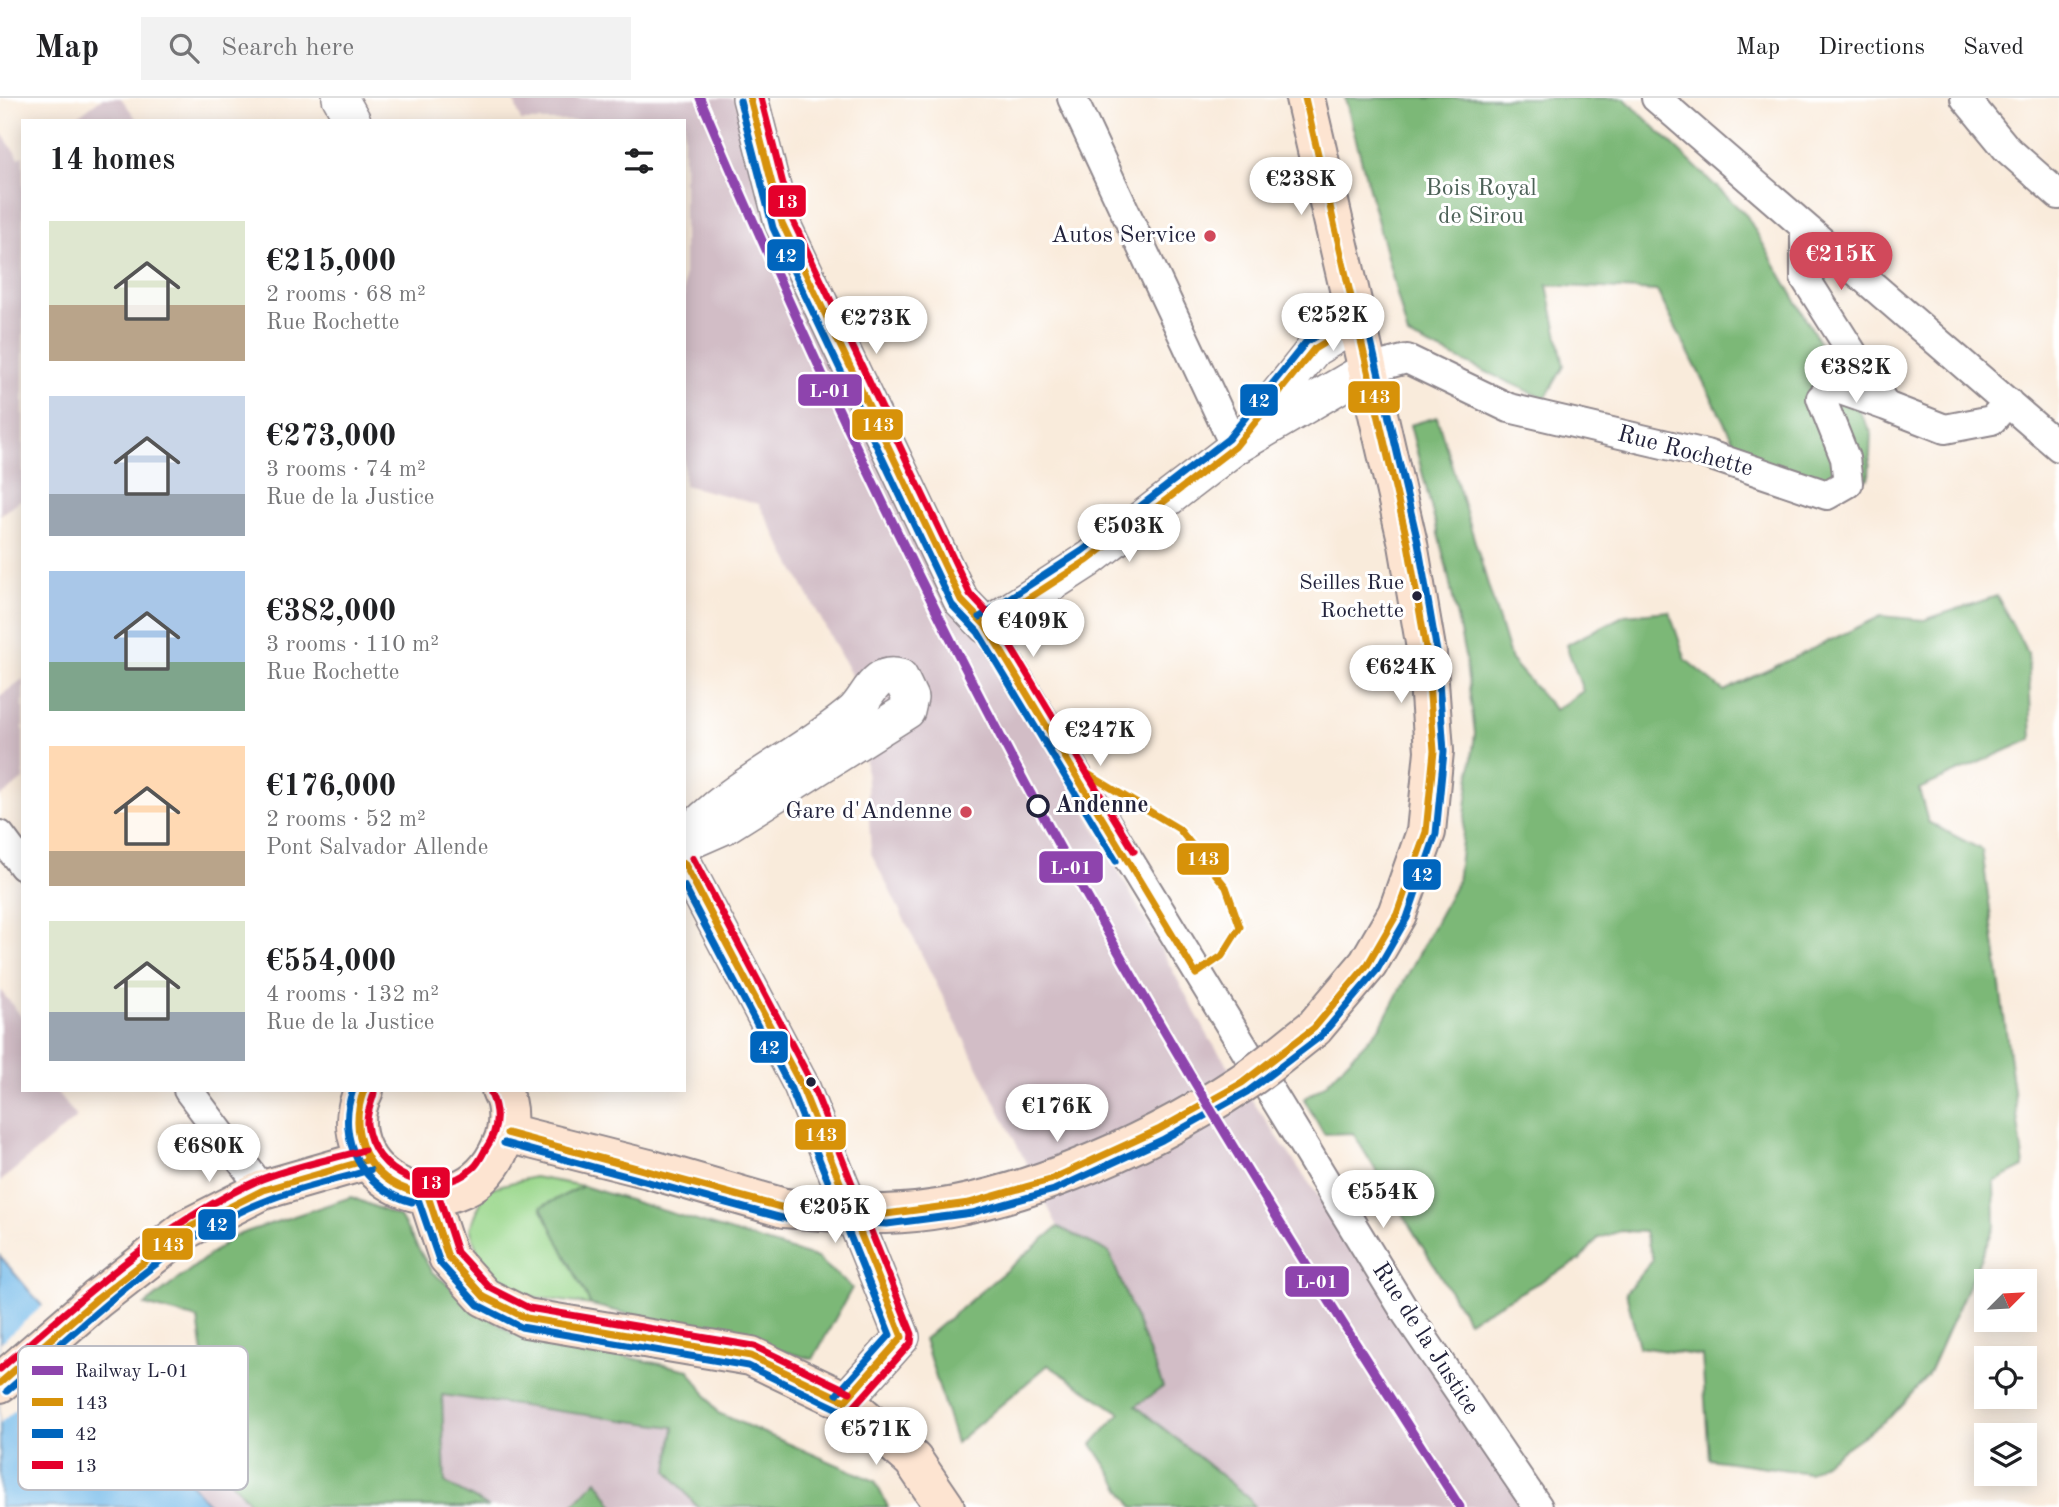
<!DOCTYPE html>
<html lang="en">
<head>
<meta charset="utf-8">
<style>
	:root { --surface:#fff; --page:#f2f2f2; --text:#202124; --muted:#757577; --line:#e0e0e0; --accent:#d1495b }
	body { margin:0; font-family:"Old Standard TT",serif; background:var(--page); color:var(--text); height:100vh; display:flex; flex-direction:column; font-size:26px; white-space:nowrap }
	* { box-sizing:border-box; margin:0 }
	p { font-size:23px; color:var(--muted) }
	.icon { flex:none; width:38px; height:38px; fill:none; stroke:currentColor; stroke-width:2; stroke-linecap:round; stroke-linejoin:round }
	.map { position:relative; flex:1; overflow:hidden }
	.side { position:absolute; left:21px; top:21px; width:665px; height:973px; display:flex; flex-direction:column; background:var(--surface); border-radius:0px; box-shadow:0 4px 18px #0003 }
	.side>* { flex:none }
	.needle { width:46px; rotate:66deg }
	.tools { position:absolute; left:1974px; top:1171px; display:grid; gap:14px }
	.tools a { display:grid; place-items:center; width:63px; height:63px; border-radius:0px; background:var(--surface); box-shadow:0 4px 18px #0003; font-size:35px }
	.price { position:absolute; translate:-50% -60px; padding:0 16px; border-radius:24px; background:#fff; color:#222; font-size:23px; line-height:46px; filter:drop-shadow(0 2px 4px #0008) }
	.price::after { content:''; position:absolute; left:50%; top:42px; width:21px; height:16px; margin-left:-10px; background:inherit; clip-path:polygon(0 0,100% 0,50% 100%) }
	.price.current { background:var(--accent); color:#fff }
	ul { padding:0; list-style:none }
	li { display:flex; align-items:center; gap:21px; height:175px; padding:0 28px }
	li span { display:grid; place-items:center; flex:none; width:196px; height:140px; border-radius:0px; color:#555 }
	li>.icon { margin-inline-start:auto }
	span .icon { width:84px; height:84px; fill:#fffc; stroke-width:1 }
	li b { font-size:30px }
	h2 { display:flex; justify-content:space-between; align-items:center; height:84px; padding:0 28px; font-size:30px }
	header { display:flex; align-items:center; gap:42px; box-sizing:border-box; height:98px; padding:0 35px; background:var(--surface); border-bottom:2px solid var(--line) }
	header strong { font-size:33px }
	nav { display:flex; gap:38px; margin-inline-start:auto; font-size:24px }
	.search { width:490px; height:63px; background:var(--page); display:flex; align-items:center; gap:18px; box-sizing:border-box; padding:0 24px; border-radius:0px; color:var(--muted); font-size:26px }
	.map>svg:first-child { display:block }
	.industrial { fill:#d2bdc6 }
	.green { fill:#9ad78b; stroke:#5e7c63; stroke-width:2 }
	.forest { fill:#7bb877; stroke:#4e6d59; stroke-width:2 }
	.water { fill:#70b8e8; stroke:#496d92; stroke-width:2 }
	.pier { fill:#f9ebdb }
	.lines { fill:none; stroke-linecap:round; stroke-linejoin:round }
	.minor-casing { stroke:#8e868b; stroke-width:32 }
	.tertiary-casing { stroke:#8e868b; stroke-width:38 }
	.secondary-casing { stroke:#8e868b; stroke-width:42 }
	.minor { stroke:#fff; stroke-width:28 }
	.tertiary { stroke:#fff; stroke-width:35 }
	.secondary { stroke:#fde4d1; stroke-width:38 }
	.secondary-bridge-casing { stroke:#8e868b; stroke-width:42; stroke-linecap:butt }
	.secondary-bridge { stroke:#fde4d1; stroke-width:38 }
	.bus-1-casing { stroke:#fff; stroke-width:12 }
	.bus-2-casing { stroke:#fff; stroke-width:12 }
	.bus-3-casing { stroke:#fff; stroke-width:12 }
	.bus-1 { stroke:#d79209; stroke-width:7 }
	.bus-2 { stroke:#0065bd; stroke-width:7 }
	.bus-3 { stroke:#e4002b; stroke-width:7 }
	.rail-1-casing { stroke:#fff; stroke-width:14 }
	.rail-1 { stroke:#8e44ad; stroke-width:9 }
	.poi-dot { fill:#d1495b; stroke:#fff; stroke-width:2.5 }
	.bus-dot { fill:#22223b; stroke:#fff; stroke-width:2.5 }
	.stop-dot { fill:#fff; stroke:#22223b; stroke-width:3.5 }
	.labels { text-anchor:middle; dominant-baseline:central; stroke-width:6; stroke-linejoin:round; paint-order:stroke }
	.bus-label { font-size:22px; fill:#22223b; stroke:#fff; text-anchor:end }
	.park-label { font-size:24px; fill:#4c6157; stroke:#fff }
	.poi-label { font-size:24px; fill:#22223b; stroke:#fff; text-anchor:end }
	.street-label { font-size:24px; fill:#22223b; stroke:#fff }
	.stop-label { font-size:24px; font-weight:bold; fill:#22223b; stroke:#fff; text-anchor:start }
	.key { fill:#fff; stroke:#bdbdc4; stroke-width:2 }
	.key-label { font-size:19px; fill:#22223b }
	.line-badge { stroke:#fff; stroke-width:2.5 }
	.badge-label { font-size:19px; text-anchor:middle; font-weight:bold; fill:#fff }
</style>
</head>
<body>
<header>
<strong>Map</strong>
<div class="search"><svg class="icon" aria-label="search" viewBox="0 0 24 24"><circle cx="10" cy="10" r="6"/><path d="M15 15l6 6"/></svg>Search here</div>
<nav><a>Map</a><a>Directions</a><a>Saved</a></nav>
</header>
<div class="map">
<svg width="2059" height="1409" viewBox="0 0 2059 1409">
	<rect width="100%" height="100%" fill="#fff"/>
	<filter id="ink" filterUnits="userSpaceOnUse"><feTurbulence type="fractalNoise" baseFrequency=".0143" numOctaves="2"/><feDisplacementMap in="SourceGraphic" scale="14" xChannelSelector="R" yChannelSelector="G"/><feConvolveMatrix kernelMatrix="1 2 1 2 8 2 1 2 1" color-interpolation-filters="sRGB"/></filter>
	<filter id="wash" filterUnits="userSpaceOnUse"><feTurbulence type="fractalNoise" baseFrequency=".00686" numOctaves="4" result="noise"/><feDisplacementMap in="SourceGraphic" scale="28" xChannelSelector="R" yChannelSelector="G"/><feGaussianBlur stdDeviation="1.57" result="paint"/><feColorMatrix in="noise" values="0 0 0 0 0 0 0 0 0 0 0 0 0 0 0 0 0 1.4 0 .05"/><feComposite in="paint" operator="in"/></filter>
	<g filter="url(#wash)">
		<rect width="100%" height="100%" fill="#f9ebdb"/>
		<path class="industrial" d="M102,0H121L138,23H71Z
			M513,0H733L772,81L908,387L1211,943L1422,1248L1527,1409H1254L1249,1400L1136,1308L1109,1154L1058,1129L871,755L862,597L759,406L684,387V23H521Z
			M0,33L19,60L23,58V400L0,417Z
			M23,581V682L0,699V598Z
			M0,892L23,920V992H55L77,1019L0,1084Z
			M204,1263L674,1329L838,1409H211L139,1325Z"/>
		<path class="green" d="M534,1079L583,1088L541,1109L591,1207L519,1197L482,1168L470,1130L486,1091Z"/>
		<path class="forest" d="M1345,0H1624L1747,118L1871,334L1869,380L1827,397L1747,369L1657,193L1547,187L1564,268L1545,301L1408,238Z
			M1437,319L1511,562L1555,612L1583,593L1566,547L1625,517L1669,513L1686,562L1724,593L1881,518L1924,522L1997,498L2028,556L2032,641L1919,691L1928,724L1982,752L2024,1069L1994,1084L1995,1128L1927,1279L1890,1319L1809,1375L1709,1361L1702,1258L1639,1249L1626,1194L1653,1162L1645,1134L1621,1133L1598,1140L1580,1162L1468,1223L1353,1035L1324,1036L1304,1001L1326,986L1380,929L1457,784L1475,635L1465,558L1446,467L1410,327Z
			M583,1088L817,1160L852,1190L813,1261L591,1207L541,1109Z
			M351,1099L400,1119L432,1174L511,1235L689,1272L718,1315L875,1383L888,1409H697L668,1373L674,1329L442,1297L445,1385L489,1409H253L220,1370L250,1306L204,1263L198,1221L145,1207L234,1138Z
			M1058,1129L1109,1154L1163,1289L1136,1308L1249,1400L1254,1409H1133L1092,1346L1120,1315L1048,1267L956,1345L924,1241Z
			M597,1382L614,1409H571Z"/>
		<path class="water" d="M0,1158L211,1409H0Z"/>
		<path class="pier" d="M45,1206L83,1253L0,1325V1245Z"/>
	</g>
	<g filter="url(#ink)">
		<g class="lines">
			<g class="minor-casing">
				<path id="minor" d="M1072,0L1235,349
					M1656,0L2059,349
					M1965,0L2007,51L2059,97
					M1805,131V180L1886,308L1945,331L1992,322L2008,304
					M1368,271L1407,261L1509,310L1706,356L1827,397L1848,385L1845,360L1821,300L1832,289L1886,308
					M986,528L1406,1215L1538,1409
					M0,737L23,768
					M188,992L263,1092"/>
			</g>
			<g class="tertiary-casing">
				<path id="tertiary" d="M340,0L353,23
					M750,0L782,125L961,502L986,528L1088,462L1235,349L1368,271
					M1251,330L1314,251L1357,225
					M684,741C731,687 799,660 853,614C869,600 873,572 900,579L910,600L907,613L725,728L684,746
					M684,765L801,987L902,1239L845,1303"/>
			</g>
			<g class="secondary-casing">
				<path id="secondary" d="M1305,0L1408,446L1427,556L1434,653L1426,734L1397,816L1368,866L1314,930
					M364,992C322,1077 458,1147 501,1048C509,1032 510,1009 501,992
					M507,1035L649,1071L784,1110
					M428,1098L448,1159L484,1199L526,1220L751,1258L845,1303L913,1362L945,1409
					M0,1285L97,1201L188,1130L263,1092L367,1062"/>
			</g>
			<use href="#minor" class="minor"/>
			<use href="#tertiary" class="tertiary"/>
			<use href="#secondary" class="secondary"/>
			<g class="secondary-bridge-casing">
				<path id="secondary-bridge" d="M784,1110C817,1112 852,1117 885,1116C1002,1113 1145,1049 1242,985C1267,969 1290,948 1314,930"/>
			</g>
			<use href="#secondary-bridge" class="secondary-bridge"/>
			<g class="bus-1-casing">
				<path id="bus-1" d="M750,0L782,125L961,502L986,528L1196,876
					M986,528L1088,462L1235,349L1314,251L1357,225
					M1088,676L1179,731L1226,789L1240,829L1222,858L1196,876
					M684,765L801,987L902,1239L845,1303
					M364,992C347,1037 368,1082 415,1094
					M507,1035L784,1110L886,1116L969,1105L1050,1082L1158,1032L1242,985L1314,930L1368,866L1397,816L1426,734L1434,653L1427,556L1408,446L1305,0
					M428,1098L448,1159L484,1199L526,1220L751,1258L845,1303
					M0,1285L97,1201L188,1130L263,1092L367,1062"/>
			</g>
			<g class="bus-2-casing">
				<path id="bus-2" d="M740,3L773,130L952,507L978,534L1116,763
					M684,788L791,991L890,1237L837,1296
					M353,992C335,1041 363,1092 412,1104
					M504,1045L782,1120L887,1126L972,1115L1054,1092L1162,1042L1247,994L1321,938L1377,872L1407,820L1436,736L1444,654L1437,554L1418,444L1365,218L1352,216L1306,244L1228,341L1082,453L980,519
					M418,1101L440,1165L478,1207L521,1229L748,1268L840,1312
					M7,1293C85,1226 170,1139 268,1102C300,1089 336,1082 370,1072"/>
			</g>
			<g class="bus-3-casing">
				<path id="bus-3" d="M761,0L792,121L970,496L995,523L1134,753
					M693,760L811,983L912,1236L911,1245L853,1310
					M374,995C372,1004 366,1016 367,1026C372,1075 435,1105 473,1070C478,1066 482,1058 485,1052C497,1035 500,1016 491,996
					M438,1095L457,1154L490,1190L529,1210L754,1248L850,1294
					M0,1271C81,1201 159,1127 257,1083C290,1069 329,1062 364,1052"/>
			</g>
			<use href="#bus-1" class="bus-1"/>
			<use href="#bus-2" class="bus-2"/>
			<use href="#bus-3" class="bus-3"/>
			<g class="rail-1-casing">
				<path id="rail-1" d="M700,0C820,282 951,558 1102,825C1214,1024 1337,1217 1460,1409"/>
			</g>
			<use href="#rail-1" class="rail-1"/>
		</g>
	</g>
	<g class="poi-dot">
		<circle cx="1210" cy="138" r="7"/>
		<circle cx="966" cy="714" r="7"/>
	</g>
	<g class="bus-dot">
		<circle cx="1417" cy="498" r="6"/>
		<circle cx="811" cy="984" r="6"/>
	</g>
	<circle class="stop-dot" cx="1038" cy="708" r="10"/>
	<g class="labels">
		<g class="bus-label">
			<text x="1404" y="485">Seilles Rue<tspan x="1404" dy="28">Rochette</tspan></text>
		</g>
		<g class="park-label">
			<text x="1481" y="91">Bois Royal<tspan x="1481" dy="28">de Sirou</tspan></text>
		</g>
		<g class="poi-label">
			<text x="1196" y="138">Autos Service</text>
			<text x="952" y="714">Gare d'Andenne</text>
		</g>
		<g class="street-label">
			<text transform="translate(1685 354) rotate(15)">Rue Rochette</text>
			<text transform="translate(1425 1241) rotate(57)">Rue de la Justice</text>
		</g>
		<g class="stop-label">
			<text x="1055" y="708">Andenne</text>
		</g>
	</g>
	<rect x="18" y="1248" width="230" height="144" rx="10" class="key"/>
	<rect x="32" y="1268" width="31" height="9" fill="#8e44ad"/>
	<rect x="32" y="1300" width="31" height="8" fill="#d79209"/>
	<rect x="32" y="1331" width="31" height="9" fill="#0065bd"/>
	<rect x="32" y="1363" width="31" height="8" fill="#e4002b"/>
	<g class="key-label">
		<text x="75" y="1279">Railway L-01</text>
		<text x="75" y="1311">143</text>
		<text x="75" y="1342">42</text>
		<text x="75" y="1374">13</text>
	</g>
	<g class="line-badge">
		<rect x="767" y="86" width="40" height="34" rx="7" fill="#e4002b"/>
		<rect x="766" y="140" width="40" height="34" rx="7" fill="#0065bd"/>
		<rect x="797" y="275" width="66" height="34" rx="7" fill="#8e44ad"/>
		<rect x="1347" y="282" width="54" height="34" rx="7" fill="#d79209"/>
		<rect x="1239" y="285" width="40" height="34" rx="7" fill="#0065bd"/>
		<rect x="851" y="310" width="53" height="33" rx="7" fill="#d79209"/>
		<rect x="1176" y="744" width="54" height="34" rx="7" fill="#d79209"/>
		<rect x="1038" y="752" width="66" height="34" rx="7" fill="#8e44ad"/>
		<rect x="1402" y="760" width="40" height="33" rx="7" fill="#0065bd"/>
		<rect x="749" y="932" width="40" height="34" rx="7" fill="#0065bd"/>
		<rect x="794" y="1020" width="53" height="33" rx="7" fill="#d79209"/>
		<rect x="411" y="1068" width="40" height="33" rx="7" fill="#e4002b"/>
		<rect x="197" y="1110" width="40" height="33" rx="7" fill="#0065bd"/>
		<rect x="141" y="1129" width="53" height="34" rx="7" fill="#d79209"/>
		<rect x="1284" y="1167" width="66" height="33" rx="7" fill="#8e44ad"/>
	</g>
	<g class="badge-label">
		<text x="787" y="110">13</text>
		<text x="786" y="164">42</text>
		<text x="830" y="299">L-01</text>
		<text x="1374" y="305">143</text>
		<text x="1259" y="309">42</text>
		<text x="878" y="333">143</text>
		<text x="1203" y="767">143</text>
		<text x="1071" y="776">L-01</text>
		<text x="1422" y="783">42</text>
		<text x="769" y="956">42</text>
		<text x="821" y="1043">143</text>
		<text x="431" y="1091">13</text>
		<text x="217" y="1133">42</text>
		<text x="168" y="1153">143</text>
		<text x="1317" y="1190">L-01</text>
	</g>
</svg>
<div class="tools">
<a><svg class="needle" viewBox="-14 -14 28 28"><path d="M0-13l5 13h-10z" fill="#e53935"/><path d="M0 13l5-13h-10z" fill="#757577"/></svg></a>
<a><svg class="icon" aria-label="locate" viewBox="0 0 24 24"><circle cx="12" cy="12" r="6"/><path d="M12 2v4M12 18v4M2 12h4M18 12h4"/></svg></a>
<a><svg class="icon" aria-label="layers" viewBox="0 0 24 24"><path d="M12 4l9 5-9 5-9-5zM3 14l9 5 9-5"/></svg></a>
</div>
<b class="price" style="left:1301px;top:119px">€238K</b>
<b class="price current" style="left:1841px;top:194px">€215K</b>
<b class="price" style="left:1333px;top:255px">€252K</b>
<b class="price" style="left:876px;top:258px">€273K</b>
<b class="price" style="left:1856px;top:307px">€382K</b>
<b class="price" style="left:1129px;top:466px">€503K</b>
<b class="price" style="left:1033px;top:561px">€409K</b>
<b class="price" style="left:1401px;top:607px">€624K</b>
<b class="price" style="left:1100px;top:670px">€247K</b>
<b class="price" style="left:1057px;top:1046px">€176K</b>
<b class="price" style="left:209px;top:1086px">€680K</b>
<b class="price" style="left:1383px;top:1132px">€554K</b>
<b class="price" style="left:835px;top:1147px">€205K</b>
<b class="price" style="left:876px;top:1369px">€571K</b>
<section class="side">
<h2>14 homes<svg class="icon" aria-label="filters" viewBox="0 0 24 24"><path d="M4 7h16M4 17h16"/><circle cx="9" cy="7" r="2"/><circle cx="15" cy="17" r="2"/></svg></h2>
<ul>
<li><span style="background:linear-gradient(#dfe7d0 60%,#b9a48a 0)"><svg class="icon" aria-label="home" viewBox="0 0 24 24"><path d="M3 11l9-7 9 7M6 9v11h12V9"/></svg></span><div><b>€215,000</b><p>2 rooms · 68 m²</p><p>Rue Rochette</p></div></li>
<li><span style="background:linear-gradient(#c9d6e8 70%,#9aa5b1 0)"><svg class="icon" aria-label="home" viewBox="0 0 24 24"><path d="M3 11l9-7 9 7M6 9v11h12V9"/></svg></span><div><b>€273,000</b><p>3 rooms · 74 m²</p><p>Rue de la Justice</p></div></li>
<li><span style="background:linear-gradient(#a9c7e8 65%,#7fa58c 0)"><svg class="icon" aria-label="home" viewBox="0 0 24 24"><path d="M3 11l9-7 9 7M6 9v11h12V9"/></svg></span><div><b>€382,000</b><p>3 rooms · 110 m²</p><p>Rue Rochette</p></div></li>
<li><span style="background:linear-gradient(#ffd9b3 75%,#b9a48a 0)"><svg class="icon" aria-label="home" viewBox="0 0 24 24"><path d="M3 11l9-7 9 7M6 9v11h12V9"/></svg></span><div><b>€176,000</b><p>2 rooms · 52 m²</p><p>Pont Salvador Allende</p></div></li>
<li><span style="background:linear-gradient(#dfe7d0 65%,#9aa5b1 0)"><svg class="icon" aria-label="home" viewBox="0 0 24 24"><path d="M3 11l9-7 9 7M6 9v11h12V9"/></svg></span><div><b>€554,000</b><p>4 rooms · 132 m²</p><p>Rue de la Justice</p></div></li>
</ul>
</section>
</div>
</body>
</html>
